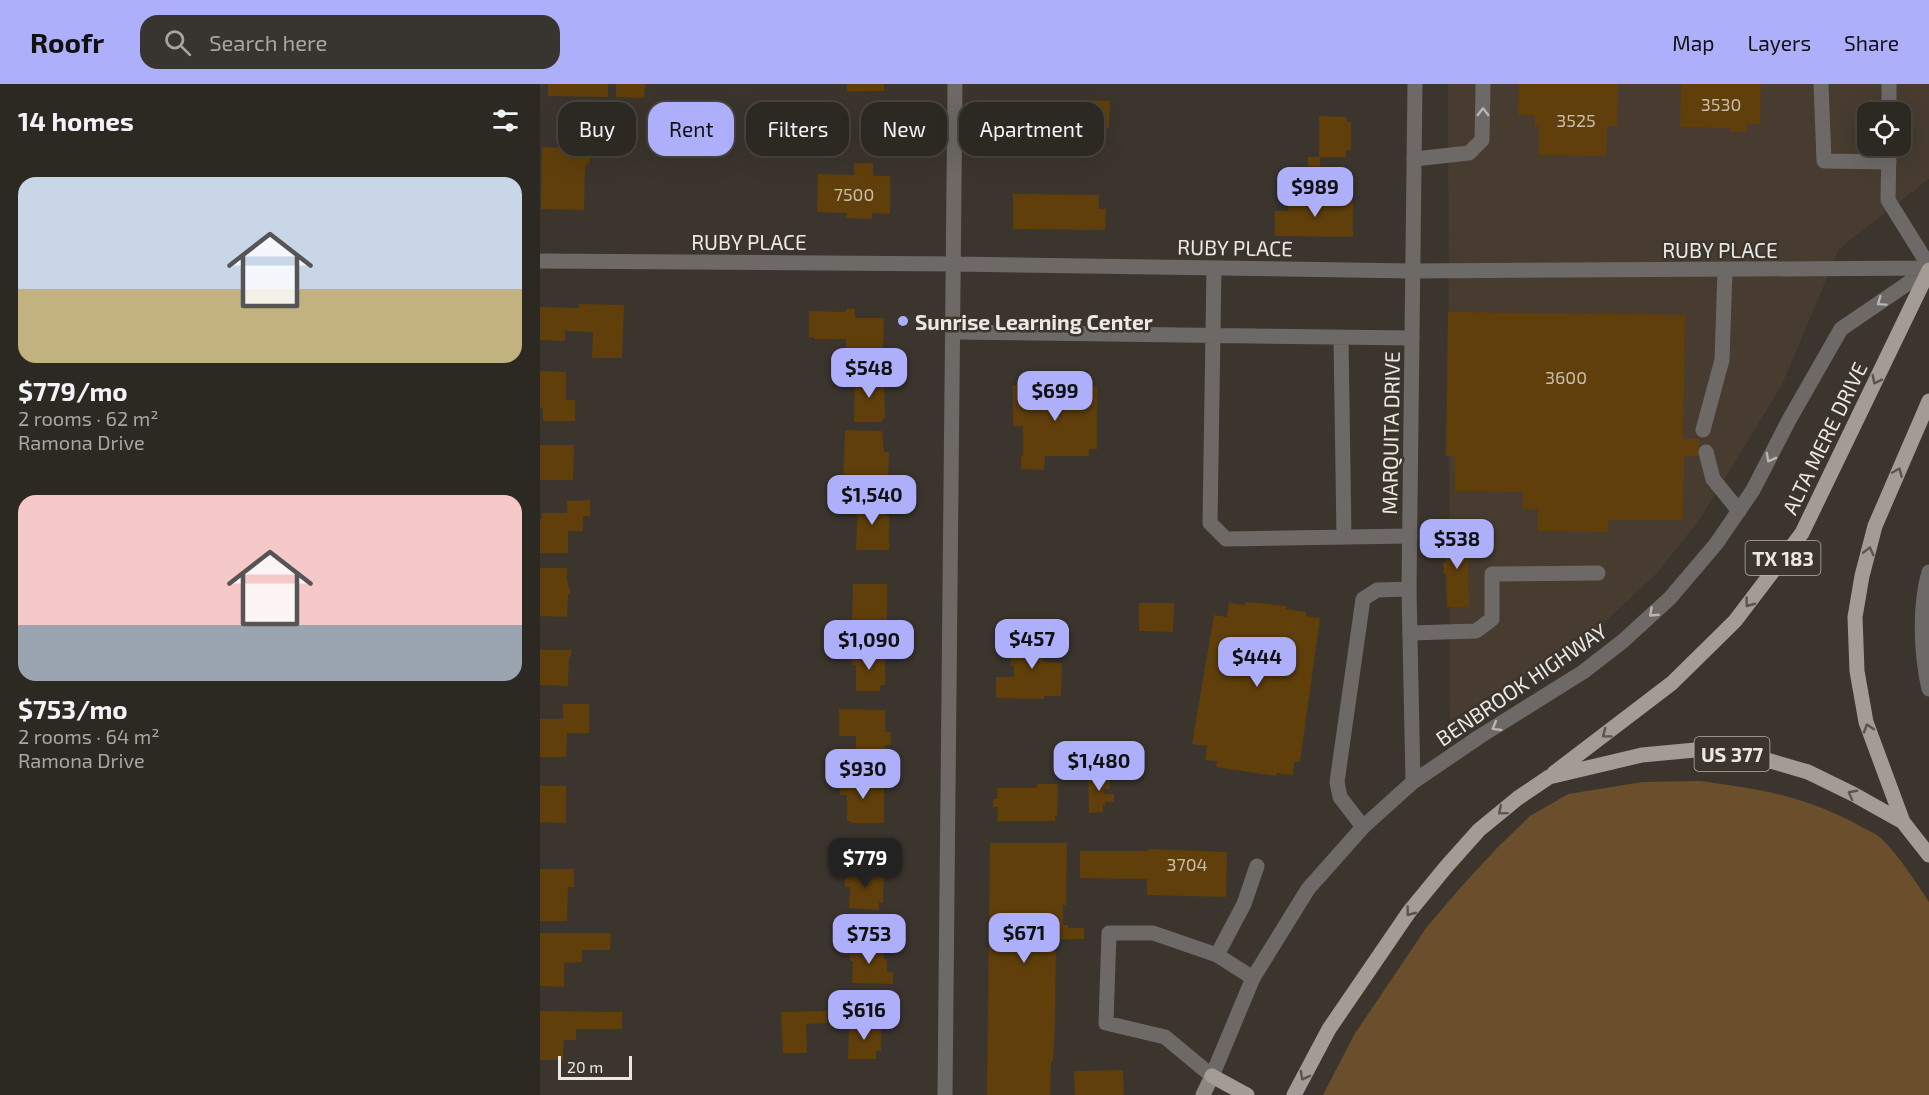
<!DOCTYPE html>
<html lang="en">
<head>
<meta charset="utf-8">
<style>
	:root { --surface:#2c2822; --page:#38342f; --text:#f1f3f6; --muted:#a6a6a5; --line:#484440; --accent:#adaffb }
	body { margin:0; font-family:"Exo 2",sans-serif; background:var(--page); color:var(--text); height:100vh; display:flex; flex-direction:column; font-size:22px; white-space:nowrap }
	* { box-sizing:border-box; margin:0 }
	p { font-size:20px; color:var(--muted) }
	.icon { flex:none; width:33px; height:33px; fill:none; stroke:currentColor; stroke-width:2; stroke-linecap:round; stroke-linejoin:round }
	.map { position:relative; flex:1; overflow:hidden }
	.drawer { display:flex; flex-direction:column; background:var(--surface); width:540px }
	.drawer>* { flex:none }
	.hud { position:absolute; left:18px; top:18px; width:570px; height:54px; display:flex; gap:12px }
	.tools { position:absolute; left:1317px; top:18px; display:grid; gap:12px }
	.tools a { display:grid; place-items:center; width:54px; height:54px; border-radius:12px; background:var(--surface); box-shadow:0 6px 24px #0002,0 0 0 2px var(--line); font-size:30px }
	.scale { position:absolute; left:18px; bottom:15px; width:74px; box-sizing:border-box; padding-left:6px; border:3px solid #ebe7e2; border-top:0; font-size:16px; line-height:21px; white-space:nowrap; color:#ebe7e2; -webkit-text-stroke:4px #3b352d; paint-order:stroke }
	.price { position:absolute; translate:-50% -51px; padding:0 14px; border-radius:12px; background:var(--accent); color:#111; font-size:20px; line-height:39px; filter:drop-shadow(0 2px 3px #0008) }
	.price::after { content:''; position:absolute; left:50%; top:36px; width:18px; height:14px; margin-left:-9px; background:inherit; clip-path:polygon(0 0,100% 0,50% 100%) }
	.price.on { background:#222; color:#fff }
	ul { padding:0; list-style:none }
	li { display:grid; align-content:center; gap:12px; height:318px; padding:0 18px }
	li span { display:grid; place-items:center; height:186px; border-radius:18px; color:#555 }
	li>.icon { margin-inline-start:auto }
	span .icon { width:108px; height:108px; fill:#fffc; stroke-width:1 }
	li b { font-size:26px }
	h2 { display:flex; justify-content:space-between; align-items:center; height:72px; padding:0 18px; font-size:26px }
	.tag { padding:0 21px; border-radius:18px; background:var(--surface); box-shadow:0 6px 24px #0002,0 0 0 2px var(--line); font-size:21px; line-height:54px }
	.tag.on { background:var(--accent); color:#111 }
	header { display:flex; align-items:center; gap:36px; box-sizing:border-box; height:84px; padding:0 30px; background:var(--accent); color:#111 }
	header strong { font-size:28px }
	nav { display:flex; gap:33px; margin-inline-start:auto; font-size:21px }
	.search { width:420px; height:54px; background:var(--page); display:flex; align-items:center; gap:15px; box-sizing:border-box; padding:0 21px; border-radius:18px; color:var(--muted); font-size:22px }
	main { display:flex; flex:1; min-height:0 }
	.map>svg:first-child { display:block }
	.built { fill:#473c2f; fill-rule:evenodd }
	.green { fill:#6b4f2c }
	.building { fill:#603f0b }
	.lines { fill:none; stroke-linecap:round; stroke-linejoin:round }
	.lane { stroke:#6d6966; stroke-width:15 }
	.street { stroke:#6d6966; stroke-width:15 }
	.secondary { stroke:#8b8680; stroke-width:15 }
	.primary { stroke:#a39c94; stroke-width:15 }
	.oneway { stroke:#b9b5b0 }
	.oneway2 { stroke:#5a544c }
	.poi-dot { fill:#adaffb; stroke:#3b352d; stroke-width:2 }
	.labels { text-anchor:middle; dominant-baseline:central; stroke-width:5; stroke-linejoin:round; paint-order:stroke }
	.number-label { font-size:18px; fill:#c8bdac }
	.shield { fill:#3b352d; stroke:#b6b2ac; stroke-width:1.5 }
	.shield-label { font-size:20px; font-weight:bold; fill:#ebe7e2 }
	.street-label { font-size:21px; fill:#ebe7e2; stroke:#3b352d }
	.poi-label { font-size:21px; font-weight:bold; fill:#ebe7e2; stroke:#3b352d; text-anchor:start }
</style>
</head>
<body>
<header>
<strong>Roofr</strong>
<div class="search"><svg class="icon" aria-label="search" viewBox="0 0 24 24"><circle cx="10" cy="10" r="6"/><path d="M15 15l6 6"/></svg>Search here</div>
<nav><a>Map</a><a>Layers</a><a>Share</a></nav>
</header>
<main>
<section class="drawer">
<h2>14 homes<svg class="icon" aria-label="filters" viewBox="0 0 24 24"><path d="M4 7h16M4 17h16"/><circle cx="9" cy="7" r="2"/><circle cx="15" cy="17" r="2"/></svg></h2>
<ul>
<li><span style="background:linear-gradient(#c9d6e8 60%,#c2b280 0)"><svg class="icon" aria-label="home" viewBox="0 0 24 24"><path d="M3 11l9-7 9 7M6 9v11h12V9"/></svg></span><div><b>$779/mo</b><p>2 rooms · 62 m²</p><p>Ramona Drive</p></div></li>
<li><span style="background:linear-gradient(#f6c9c9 70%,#9aa5b1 0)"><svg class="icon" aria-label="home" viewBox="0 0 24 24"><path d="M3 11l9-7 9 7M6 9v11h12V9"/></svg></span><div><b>$753/mo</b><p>2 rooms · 64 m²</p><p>Ramona Drive</p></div></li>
</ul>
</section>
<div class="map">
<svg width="1389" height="1011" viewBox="0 0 1389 1011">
	<rect width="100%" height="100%" fill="#3b352d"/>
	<path class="built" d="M908,0H1389V95L1299,165L1242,301L1160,435L1118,488L1064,539L910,637ZM1328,28H1360V62H1328Z"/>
	<path class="green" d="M1160,697C1219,705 1265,712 1318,741C1326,746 1336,749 1342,755C1360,773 1375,797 1389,818V1011H783L814,951L886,844L921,803L957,764L990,732L1028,710L1103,698Z"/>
	<path class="building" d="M8,0H68V13L8,12Z
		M76,0H105L104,14L76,13Z
		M307,0H344V7H307Z
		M979,0H1078L1077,42H1067L1066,72L999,71V42H995V31H978Z
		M1141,0H1221L1220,40H1207V48H1190V44L1140,43Z
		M539,16L570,17L569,44H538Z
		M470,28H519L518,44L503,43V63L470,62Z
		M779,32L807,33V38H811V66H806V73H780V83L768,82V73H779Z
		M2,63L45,64V73L49,74L50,78L45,82L44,126L1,125Z
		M314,79H333V92H350V130L332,129V135L306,134L307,129L277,128L278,90L314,91Z
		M473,110L559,111V125H566L565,146L473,145Z
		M749,112H774V117H813V153L735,152V127H748Z
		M39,220L84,221L82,274H52L53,248L25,247V257L0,256V223L39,224Z
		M306,225H315V234H344L343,269H323V265L306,264V255H274V253H269V227L306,228Z
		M908,228L1145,231L1143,355H1159V372H1144L1143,436H1068V448L998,447V425H983V408L915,407V372H906Z
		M0,287L26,288V316H35V337H3V324H0Z
		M315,292L344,293L345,335H342V338H314Z
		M473,301L557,302V365H549V372H505L504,386L481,385V372H483V342H473Z
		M305,346L342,347L344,368H349L348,402H303Z
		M0,361H34L33,396H0Z
		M318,415L346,416V432H349V466H316Z
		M50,416V432H43V447H28V469H0V435H2V429H27V417Z
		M927,447L929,523H907L906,490H904L903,479L906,478V448Z
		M0,484H27V498H28V503L30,504V510H28L27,533L0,532Z
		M313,500H347V536H312Z
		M705,518L747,522L746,525L766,528V532L780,534L760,678H754L753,691L737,689L736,692L676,683L677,677L665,676L667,662L652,660L674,531L687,533L689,519L705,521Z
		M599,519H634L633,548L599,547Z
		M471,552L522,554V570H503V578L522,579L521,612H504V615L456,614V593H474V582H471Z
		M0,566H31V573H29L28,602L0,601Z
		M312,569H341V574H345V601H340V607H316V581H312Z
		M23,620H49V649H27L26,673H0V635H23Z
		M299,625L345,626V648H351V661H345L344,684H316V652H299Z
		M548,689H570V705H564V710H574V718H565V721H563V728L549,729Z
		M300,692H327V704H344V739H311V737H307V711H300Z
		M497,700H518L517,733L515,732V737H457L458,723H453V715H457V704H497Z
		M0,702H26V739L0,738Z
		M450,759H527L526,821H523V841H528V844H544V855H516L515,940L513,977H511L510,1011H447Z
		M608,765L687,768L686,813L607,811V795L540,794V767H608Z
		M0,785H34V803H28L27,837H0Z
		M313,785L339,786V792H344L343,819L339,818V826L309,824L310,803H305V788H313Z
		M0,849H71L70,866H42V878L24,879V903L0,902Z
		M303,862L344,864V875H347V888H353V900L312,899L313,877H310V871H303Z
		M0,927L82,928V945H36V956H24L23,976H0Z
		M287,927V939L266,940L267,969H243L241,928Z
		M309,940H341V967H336V975H308Z
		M583,986L584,1011H535L534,987Z"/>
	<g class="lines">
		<path class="lane" d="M1281,0L1284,77L1349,78
			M874,75L929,69L942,56L943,0
			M674,184L670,439L686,455L870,452
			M413,248L872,254
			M801,254L804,453
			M1163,346L1182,276L1185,186
			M1166,368L1173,395L1199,427
			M870,549L936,547L952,535V490L1058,489
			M823,743L800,713L797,698L823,515L837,506L869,505
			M677,871L704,820L717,782
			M672,992L625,953L566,939L569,849H613L677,871L713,894"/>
		<path class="street" d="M1349,28V0
			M1349,62L1348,116L1389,182
			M0,177L414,180L872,187L1389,184
			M1389,488C1379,522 1381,571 1389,605
			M873,698L869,505L875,0
			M672,992L713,894L768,805L823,743L873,698L939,653L1043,588L1083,557L1130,514L1176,460L1213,406L1249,336L1301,245L1389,185
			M405,1011L415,0"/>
		<path class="secondary" d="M663,1011L672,992"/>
		<path class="primary" d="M1014,689L1132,599L1195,537L1262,449L1389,186
			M1363,738L1326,638L1317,587L1315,533L1322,492L1335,442L1389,317
			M672,992L707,1011
			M754,1011L789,945L869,828L906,783L939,746L978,714L1009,693L1102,671L1166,665L1227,676L1268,688L1313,710L1363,738L1389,771"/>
	</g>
	<defs><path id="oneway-chevron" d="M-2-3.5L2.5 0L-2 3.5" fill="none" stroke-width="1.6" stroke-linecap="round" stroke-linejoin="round" transform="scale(1.5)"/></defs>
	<g class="oneway">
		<use href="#oneway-chevron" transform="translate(943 28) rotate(-90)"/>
		<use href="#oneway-chevron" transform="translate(1341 218) rotate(145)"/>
		<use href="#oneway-chevron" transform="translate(1230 374) rotate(118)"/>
		<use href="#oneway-chevron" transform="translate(1113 529) rotate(137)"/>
		<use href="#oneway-chevron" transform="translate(956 643) rotate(149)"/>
	</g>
	<g class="oneway2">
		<use href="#oneway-chevron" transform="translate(1336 296) rotate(117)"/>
		<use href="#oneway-chevron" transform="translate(1358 388) rotate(-67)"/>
		<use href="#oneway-chevron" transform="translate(1329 467) rotate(-76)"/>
		<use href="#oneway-chevron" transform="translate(1209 519) rotate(127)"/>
		<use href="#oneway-chevron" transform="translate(1328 644) rotate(-108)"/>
		<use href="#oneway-chevron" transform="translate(1066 650) rotate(143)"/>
		<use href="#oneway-chevron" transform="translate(1312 710) rotate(-152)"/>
		<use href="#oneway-chevron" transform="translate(962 727) rotate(140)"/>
		<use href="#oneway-chevron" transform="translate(870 828) rotate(127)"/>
		<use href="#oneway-chevron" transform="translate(764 992) rotate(118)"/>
	</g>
	<circle class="poi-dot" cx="363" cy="237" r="6"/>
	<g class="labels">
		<g class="number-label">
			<text x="1181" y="20">3530</text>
			<text x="1036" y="36">3525</text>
			<text x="314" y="110">7500</text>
			<text x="1026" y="293">3600</text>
			<text x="647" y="780">3704</text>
		</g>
		<g class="shield">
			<rect x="1205.5" y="457" width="75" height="34" rx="4.5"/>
			<rect x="1154.5" y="653" width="75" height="34" rx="4.5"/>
		</g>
		<g class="shield-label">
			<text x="1243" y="474">TX 183</text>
			<text x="1192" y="670">US 377</text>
		</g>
		<g class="street-label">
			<text x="209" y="157">RUBY PLACE</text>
			<text transform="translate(695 163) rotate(1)">RUBY PLACE</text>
			<text x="1180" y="165">RUBY PLACE</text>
			<text transform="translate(850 349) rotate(-89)">MARQUITA DRIVE</text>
			<text transform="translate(1284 354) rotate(-64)">ALTA MERE DRIVE</text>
			<text transform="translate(981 600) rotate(-34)">BENBROOK HIGHWAY</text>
		</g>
		<g class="poi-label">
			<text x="375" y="237">Sunrise Learning Center</text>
		</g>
	</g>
</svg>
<div class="tools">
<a><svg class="icon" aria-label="locate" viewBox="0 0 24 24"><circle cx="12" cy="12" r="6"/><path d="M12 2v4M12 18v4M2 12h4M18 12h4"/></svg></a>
</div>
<div class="scale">20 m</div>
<b class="price" style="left:775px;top:134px">$989</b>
<b class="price" style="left:329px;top:315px">$548</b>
<b class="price" style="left:515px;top:338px">$699</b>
<b class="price" style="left:332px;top:442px">$1,540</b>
<b class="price" style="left:917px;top:486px">$538</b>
<b class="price" style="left:492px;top:586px">$457</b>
<b class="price" style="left:329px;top:587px">$1,090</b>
<b class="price" style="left:717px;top:604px">$444</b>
<b class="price" style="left:559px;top:708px">$1,480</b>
<b class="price" style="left:323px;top:716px">$930</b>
<b class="price on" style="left:325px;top:805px">$779</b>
<b class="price" style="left:484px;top:880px">$671</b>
<b class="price" style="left:329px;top:881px">$753</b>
<b class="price" style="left:324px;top:957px">$616</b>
<div class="hud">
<a class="tag">Buy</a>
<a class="tag on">Rent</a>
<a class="tag">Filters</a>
<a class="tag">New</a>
<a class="tag">Apartment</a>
</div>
</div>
</main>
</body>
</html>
